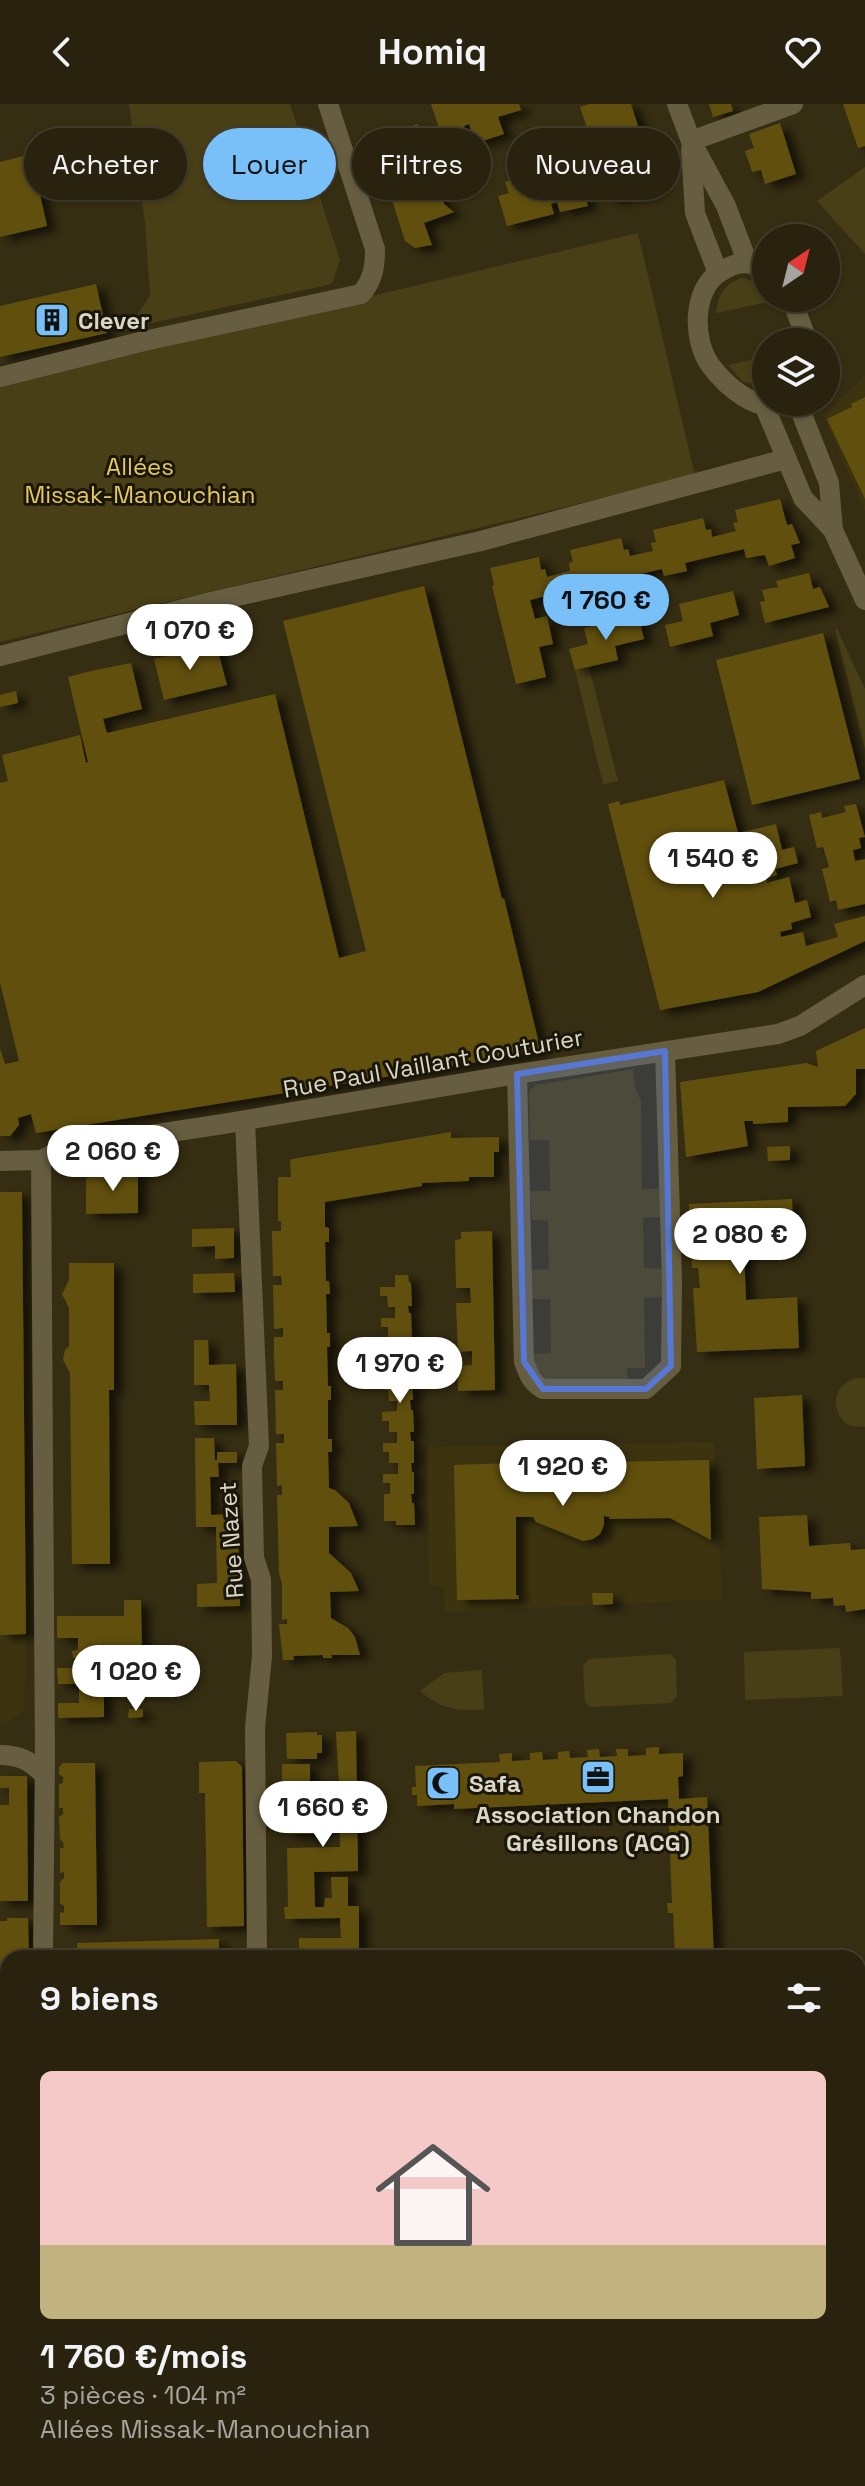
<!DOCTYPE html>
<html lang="fr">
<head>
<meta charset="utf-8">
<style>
	:root { --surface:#28220e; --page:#302a17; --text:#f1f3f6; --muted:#a5a49e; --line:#443f2e; --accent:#79bff8 }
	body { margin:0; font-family:"Space Grotesk",sans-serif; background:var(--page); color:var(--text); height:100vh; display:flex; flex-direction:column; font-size:30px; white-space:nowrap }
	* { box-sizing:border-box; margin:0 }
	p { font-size:26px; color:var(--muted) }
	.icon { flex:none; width:44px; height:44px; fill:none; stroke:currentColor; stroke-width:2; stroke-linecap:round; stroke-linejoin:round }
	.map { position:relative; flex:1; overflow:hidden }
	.details { position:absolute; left:0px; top:1846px; width:866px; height:536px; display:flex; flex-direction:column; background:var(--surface); border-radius:24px 24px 0 0; box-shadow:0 2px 6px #0004,0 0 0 2px var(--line) }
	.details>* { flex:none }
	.hud { position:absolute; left:24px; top:24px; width:818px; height:72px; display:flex; gap:16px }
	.needle { width:52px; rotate:35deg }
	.controls { position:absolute; left:752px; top:120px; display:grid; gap:16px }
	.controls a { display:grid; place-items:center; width:88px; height:88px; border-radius:50%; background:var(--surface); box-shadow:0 2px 6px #0004,0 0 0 2px var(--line); font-size:40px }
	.price { position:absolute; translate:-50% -68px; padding:0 18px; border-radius:28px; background:#fff; color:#222; font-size:26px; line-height:52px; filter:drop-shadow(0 2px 4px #0008) }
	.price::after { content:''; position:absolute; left:50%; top:48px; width:24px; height:18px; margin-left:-12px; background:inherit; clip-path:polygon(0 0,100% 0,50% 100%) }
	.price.on { background:var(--accent); color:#111 }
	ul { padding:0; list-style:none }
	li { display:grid; align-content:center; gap:16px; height:424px; padding:0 40px }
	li+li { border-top:2px solid var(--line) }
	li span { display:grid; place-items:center; height:248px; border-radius:12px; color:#555 }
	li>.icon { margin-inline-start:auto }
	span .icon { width:144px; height:144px; fill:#fffc; stroke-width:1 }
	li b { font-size:34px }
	h2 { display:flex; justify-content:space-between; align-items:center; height:96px; padding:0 40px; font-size:34px }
	.pill { padding:0 28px; border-radius:36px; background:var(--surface); box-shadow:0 2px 6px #0004,0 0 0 2px var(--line); font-size:28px; line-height:72px }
	.pill.on { background:var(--accent); color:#111 }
	header { display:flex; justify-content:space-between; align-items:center; height:104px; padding:0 40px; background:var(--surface); font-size:36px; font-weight:700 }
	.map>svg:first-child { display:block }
	.built { fill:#3d340f }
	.green { fill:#493f16 }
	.building { fill:#605011; filter:url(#shadow) }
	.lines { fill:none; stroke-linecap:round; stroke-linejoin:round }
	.street { stroke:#675e41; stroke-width:20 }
	.secondary { stroke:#867948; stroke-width:20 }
	.marked { fill:#5677d3; fill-opacity:0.2; stroke:#5677d3; stroke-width:6; stroke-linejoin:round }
	.labels { text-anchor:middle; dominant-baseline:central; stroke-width:6; stroke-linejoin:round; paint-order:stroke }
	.poi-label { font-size:24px; font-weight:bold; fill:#dbd7c7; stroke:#1a160a; text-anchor:start }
	.park-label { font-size:24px; fill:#e6c95d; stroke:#1a160a }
	.street-label { font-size:24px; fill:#dbd7c7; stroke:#1a160a }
</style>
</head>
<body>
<header><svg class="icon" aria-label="back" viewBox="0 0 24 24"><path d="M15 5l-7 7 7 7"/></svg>Homiq<svg class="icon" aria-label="heart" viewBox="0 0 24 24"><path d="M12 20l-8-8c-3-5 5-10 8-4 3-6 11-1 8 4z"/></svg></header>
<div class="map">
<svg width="865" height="2382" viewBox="0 0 865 2382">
	<defs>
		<filter id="shadow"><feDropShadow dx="9" dy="5" stdDeviation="4" flood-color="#0009"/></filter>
	</defs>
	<rect width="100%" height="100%" fill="#362e12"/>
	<path class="built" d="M865,272V407L824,312Z
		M0,1088H22L26,1530L24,1606L5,1619H0Z
		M714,1338L722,1495L445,1508L444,1483L429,1481L427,1343Z
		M0,1876H8V2159L0,2158Z"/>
	<path class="green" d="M129,0H290L340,156L332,180L128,224L150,192L145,119Z
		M865,63V150L817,97Z
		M638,129L695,372L0,538V280Z
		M742,174C752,176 759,179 766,186V194H773L774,197L716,209C718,192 724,179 742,174Z
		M766,253V280L760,282L742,277L728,261Z
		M835,525H837L865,585V645Z
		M589,563L618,677L603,680L575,566Z
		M633,965L635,983L641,997L642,1085H662V1113L643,1114L644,1164L663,1165L664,1193L644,1194L645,1264H627L628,1277L550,1279L535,1263L532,1250L551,1249L550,1195H532L531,1166L549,1165L548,1117L532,1116L530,1087H550L549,1036H530L529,991L530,986L536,981Z
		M856,1274H865V1323L851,1322L844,1318C830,1301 834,1281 856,1274Z
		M840,1544L843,1592L745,1596L744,1548Z
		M670,1550L676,1556L677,1592L671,1599L590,1603L585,1598L583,1562L589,1555Z
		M482,1566L484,1606C458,1607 440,1605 420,1587L444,1569Z
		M858,2318L865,2319V2382H428L429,2374H858Z"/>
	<path class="building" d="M431,0H519L521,6L498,13L504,30L476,39L469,20L464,22L470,41L447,48Z
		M589,0H631L658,85L610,96L598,60L611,56L609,51L597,54L580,3Z
		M709,0H731L733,7L713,13Z
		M843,0H865V42L858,44Z
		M780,19L796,70L765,80L761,66L752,68L745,47L754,44L749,30Z
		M418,20L429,55L422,57L426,68L432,66L444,100L454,108L424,119L432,141L415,144L405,137L387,80L397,77L394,66L383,69L372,35Z
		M557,43L564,62L575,59L588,102L560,108L557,98L551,100L554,110L507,122L498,92L509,89L505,78L528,70L524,59L536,56L542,72L548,70L541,49Z
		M31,50L47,122L0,133V58Z
		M96,180L107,229L0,253V202Z
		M865,293V395L827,315L852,303L851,300Z
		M780,395L787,421L792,420L800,439L791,441L795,454L769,462L765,451L746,454L744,445L685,459L687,467L664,472L662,465L602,479L604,487L581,492L579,484L530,496L535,515L547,512L553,540L539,543L546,573L516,580L492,482L494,481L490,464L539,453L541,466L545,465L547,473L570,467L569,459L573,458L570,446L621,434L624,446L628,445L630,452L653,447L651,439L656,438L653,426L703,414L706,426L711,425L712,433L736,427L733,419L738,418L735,406Z
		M809,469L813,485L820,483L829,503L765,519L760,498L765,497L762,486L778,483L776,477Z
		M424,482L502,795L504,794L541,948L36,1029L31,1010L18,1014L19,1021L10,1032H0V945L5,960L19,957L0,878V679L8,677L2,651L80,631L86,659L88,658L68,573L91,567L131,559L142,605L103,615L107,629L275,590L339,854L366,847L283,517Z
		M733,487L739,511L710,519L713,532L670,543L665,521L683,517L679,500Z
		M638,511L644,535L615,542L618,556L575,566L569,545L588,540L584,524Z
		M823,529L860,675L752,701L716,556Z
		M216,540L227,581L164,596L154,555Z
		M16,587L18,599L0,603V591Z
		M724,676L738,729L776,720L782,746L794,743L798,759L775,765L777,771L766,774L758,739L741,743L750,778L766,774L767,779L789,773L795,799L807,796L811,813L791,819L792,825L780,828L781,833L803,828L806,842L838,833L834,820L865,812V837L758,888L660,906L608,700L619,697L620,701Z
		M856,700L865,733L859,734L861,744L853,746L855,757L865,755V800L838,806L836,796L830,798L822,765L829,763L823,743L817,744L809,711L821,708L822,714L846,708L844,702Z
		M865,924V965H856V990L845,1002L788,1003V1018L753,1020V1017H744L748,1042L686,1053L680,978L806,959L818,963L816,947Z
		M451,1028V1034L499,1033V1048H494V1073H469V1077L422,1079V1082L325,1098V1123L329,1124V1138H325L326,1177H329L330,1190H326L327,1229H330V1243H327L328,1282H331V1296H328V1335H332V1348H328L329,1384L335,1386L349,1399L358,1422L329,1423V1449L351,1469L359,1487L330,1488L331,1514L348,1524L355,1533L360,1551H331L332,1554H323V1551L293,1552L294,1556H283L279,1520H287V1515L282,1516V1480L279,1469L277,1391H282V1381L277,1382L276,1339H284V1330H276L275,1286H283V1277H275L274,1254V1233H283V1224L274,1225L273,1181H282L281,1172H273L272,1127H281V1117H278V1073H291L290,1056L292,1055Z
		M790,1042V1056L768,1057L767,1043Z
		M138,1064V1109L86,1110V1074Z
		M0,1088H22L26,1530L0,1531Z
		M792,1095L794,1145L744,1147L746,1196L797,1193L799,1244L697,1248L693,1184H700L698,1164H692L689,1100Z
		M234,1124V1154L215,1155V1142L192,1143V1125Z
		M492,1127L495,1286L458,1287V1262L472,1261V1247L458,1248L456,1199H471L470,1184H456L455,1136L461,1135V1128Z
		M69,1159H114V1286H109L110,1460H72L70,1269L63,1256L65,1246L69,1242V1204L62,1190L69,1176Z
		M234,1169L235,1188L193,1189V1170Z
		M395,1171H408L409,1178L411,1179L412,1202H408L409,1209H411L412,1234H408L409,1241H412V1265H409L410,1275H412L413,1296H410L411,1306H413L414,1328H410L411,1337H414V1359H411L412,1368H414V1390H411L412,1399H414L415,1421H396V1417H384V1390H390V1379H383V1370H398V1359H389V1348H383V1339H397V1328H389V1317H382V1308L397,1307V1297H389L388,1286L381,1285L382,1277H396V1266H388V1255H381L382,1245H396V1234H388V1223H381V1214H395V1203H388L387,1192H380V1183H395Z
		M194,1236H208L209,1261L236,1260L237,1321H195L194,1297H210L209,1281H194Z
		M802,1291L805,1362L757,1365L754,1294Z
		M195,1334H214L215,1356H217V1348H237V1359H218L219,1373H210L211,1411L238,1410L240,1502L197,1503V1480L217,1479L216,1423H196Z
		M592,1347H608V1358L709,1356L711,1436L670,1414L609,1415L610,1413L604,1412V1421L600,1430L593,1435L583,1437L536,1418L533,1413H516V1491H518L519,1495L457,1496L454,1361L515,1359V1349L531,1348V1352L541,1351V1354L592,1359Z
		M807,1411L809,1442L850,1439L851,1446L865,1445V1505L846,1508L845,1501L834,1502L833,1494L811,1495V1488L762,1485L759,1413Z
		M592,1489H613V1500L593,1501Z
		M124,1496H141L142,1548H115V1565L78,1566L79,1580H104V1613L58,1614V1599H79V1580H58L57,1564H78V1554H73L72,1547L78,1546V1534H57V1512H124Z
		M129,1605H143V1613L128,1614Z
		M356,1627L358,1767L314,1768L315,1803H324L325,1794H332L331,1773H348V1802H359V1845H330V1854H299V1834H341L340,1814L285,1815L284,1803H288L287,1744L340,1743L339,1686H330V1722L315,1730H287L286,1687H282V1660H310V1686H328V1680H339L336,1628Z
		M317,1628V1631H322V1649H317V1655H287L286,1629Z
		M659,1643V1650L683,1649V1672L678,1673L679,1695L707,1693L714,1854H675L673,1809H668L667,1799H672L668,1695L454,1705V1700L417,1702V1691H412V1683H416L415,1662L500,1658L499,1650L512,1649V1657L530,1656V1649L542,1648L543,1656L558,1655V1648L569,1647L570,1654L588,1653L587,1646L599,1645L600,1653L617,1652L616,1645H628V1652L646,1651V1644Z
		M236,1657L242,1663L244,1822L207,1823L205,1689H199V1658Z
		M63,1659H95L97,1821H60V1808L64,1809V1802L60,1799V1778L64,1774V1768L60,1769V1744H64L63,1738L60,1735L59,1713L63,1710V1704H59V1680L63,1679V1673L59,1670V1663Z
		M0,1672H27L28,1797H0V1701H9V1684H0Z
		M7,1814H28L29,1854H8V1873H0V1817H7Z
		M219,1835V1854H78L77,1839Z
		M0,2054H8V2069H0Z
		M0,2222L8,2223V2261L0,2260Z
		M12,2374H50L48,2382H11Z
		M123,2374H161L160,2382H121Z
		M212,2374H253L251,2382H210Z
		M337,2374H363L362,2382H335Z"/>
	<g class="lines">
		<path class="street" d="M677,0L691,37L726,102L747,157
			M691,37L793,0
			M691,45L695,109L718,169
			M766,165C748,157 737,157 720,168C692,185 692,237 711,262C726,282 758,311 784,298
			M791,194L804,228V238
			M0,273L144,237L361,190C373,176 375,163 375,145L328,0
			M797,298L829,379L833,426L865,496
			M764,301L803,394L833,426
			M0,552L211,498L481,437L786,355
			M517,970L524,1258C529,1271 531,1278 543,1285H646L671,1262L672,1177L665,947
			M245,1017L259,1342L252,1362L254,1454L261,1475L262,1552L255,1624L257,1854
			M41,1056L45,1653L43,1854
			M0,1057L41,1056L66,1044L223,1020L517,970L778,930L800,922L865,881
			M0,1651C19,1651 32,1657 45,1672
			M858,1991L865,1989
			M284,2382L285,2374"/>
		<path class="secondary" d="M0,2193L8,2194
			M858,2280L865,2281"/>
	</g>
	<path class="marked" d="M665,947L671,1262L646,1285H543L524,1258L517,970Z"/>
	<defs>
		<g id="building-square" transform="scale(1.8)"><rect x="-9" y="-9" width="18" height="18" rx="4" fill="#79bff8" stroke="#1a160a"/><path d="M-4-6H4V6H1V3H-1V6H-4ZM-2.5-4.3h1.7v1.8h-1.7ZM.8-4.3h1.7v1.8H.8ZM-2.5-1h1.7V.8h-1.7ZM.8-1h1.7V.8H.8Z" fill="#111"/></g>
		<g id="office-square" transform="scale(1.8)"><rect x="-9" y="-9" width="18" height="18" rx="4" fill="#79bff8" stroke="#1a160a"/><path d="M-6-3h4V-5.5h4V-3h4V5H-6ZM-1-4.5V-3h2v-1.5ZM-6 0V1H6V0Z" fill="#111"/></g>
		<g id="mosque-square" transform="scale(1.8)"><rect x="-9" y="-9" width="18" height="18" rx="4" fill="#79bff8" stroke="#1a160a"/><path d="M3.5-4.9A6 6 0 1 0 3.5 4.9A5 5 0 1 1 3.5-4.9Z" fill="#111"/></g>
	</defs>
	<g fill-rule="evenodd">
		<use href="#building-square" x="52" y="216"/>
		<use href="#office-square" x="598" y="1673"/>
		<use href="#mosque-square" x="443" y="1679"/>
	</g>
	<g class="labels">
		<g class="poi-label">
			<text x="78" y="216">Clever</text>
			<text x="469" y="1679">Safa</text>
			<text x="598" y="1710" text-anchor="middle">Association Chandon<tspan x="598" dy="28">Grésillons (ACG)</tspan></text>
		</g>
		<g class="park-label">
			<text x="140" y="362">Allées<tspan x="140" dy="28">Missak-Manouchian</tspan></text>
		</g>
		<g class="street-label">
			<text transform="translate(433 959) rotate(-10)">Rue Paul Vaillant Couturier</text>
			<text transform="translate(231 1436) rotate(-94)">Rue Nazet</text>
		</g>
	</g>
</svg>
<div class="controls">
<a><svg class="needle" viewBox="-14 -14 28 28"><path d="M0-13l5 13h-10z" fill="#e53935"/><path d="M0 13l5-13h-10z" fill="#a5a49e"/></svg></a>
<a><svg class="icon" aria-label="layers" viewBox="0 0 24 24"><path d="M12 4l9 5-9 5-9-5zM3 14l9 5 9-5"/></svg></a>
</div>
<b class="price on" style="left:606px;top:538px">1 760 €</b>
<b class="price" style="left:190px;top:568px">1 070 €</b>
<b class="price" style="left:713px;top:796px">1 540 €</b>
<b class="price" style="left:113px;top:1089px">2 060 €</b>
<b class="price" style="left:740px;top:1172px">2 080 €</b>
<b class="price" style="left:400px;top:1301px">1 970 €</b>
<b class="price" style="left:563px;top:1404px">1 920 €</b>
<b class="price" style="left:136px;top:1609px">1 020 €</b>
<b class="price" style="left:323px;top:1745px">1 660 €</b>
<div class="hud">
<a class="pill">Acheter</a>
<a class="pill on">Louer</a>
<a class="pill">Filtres</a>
<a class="pill">Nouveau</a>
</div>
<section class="details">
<h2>9 biens<svg class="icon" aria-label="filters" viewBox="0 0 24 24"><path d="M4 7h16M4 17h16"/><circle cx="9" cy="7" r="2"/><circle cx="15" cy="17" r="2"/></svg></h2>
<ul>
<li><span style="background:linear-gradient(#f6c9c9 70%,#c2b280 0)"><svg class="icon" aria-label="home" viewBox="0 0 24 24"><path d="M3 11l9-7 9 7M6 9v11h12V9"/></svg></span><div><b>1 760 €/mois</b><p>3 pièces · 104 m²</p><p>Allées Missak-Manouchian</p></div></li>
</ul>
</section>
</div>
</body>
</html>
